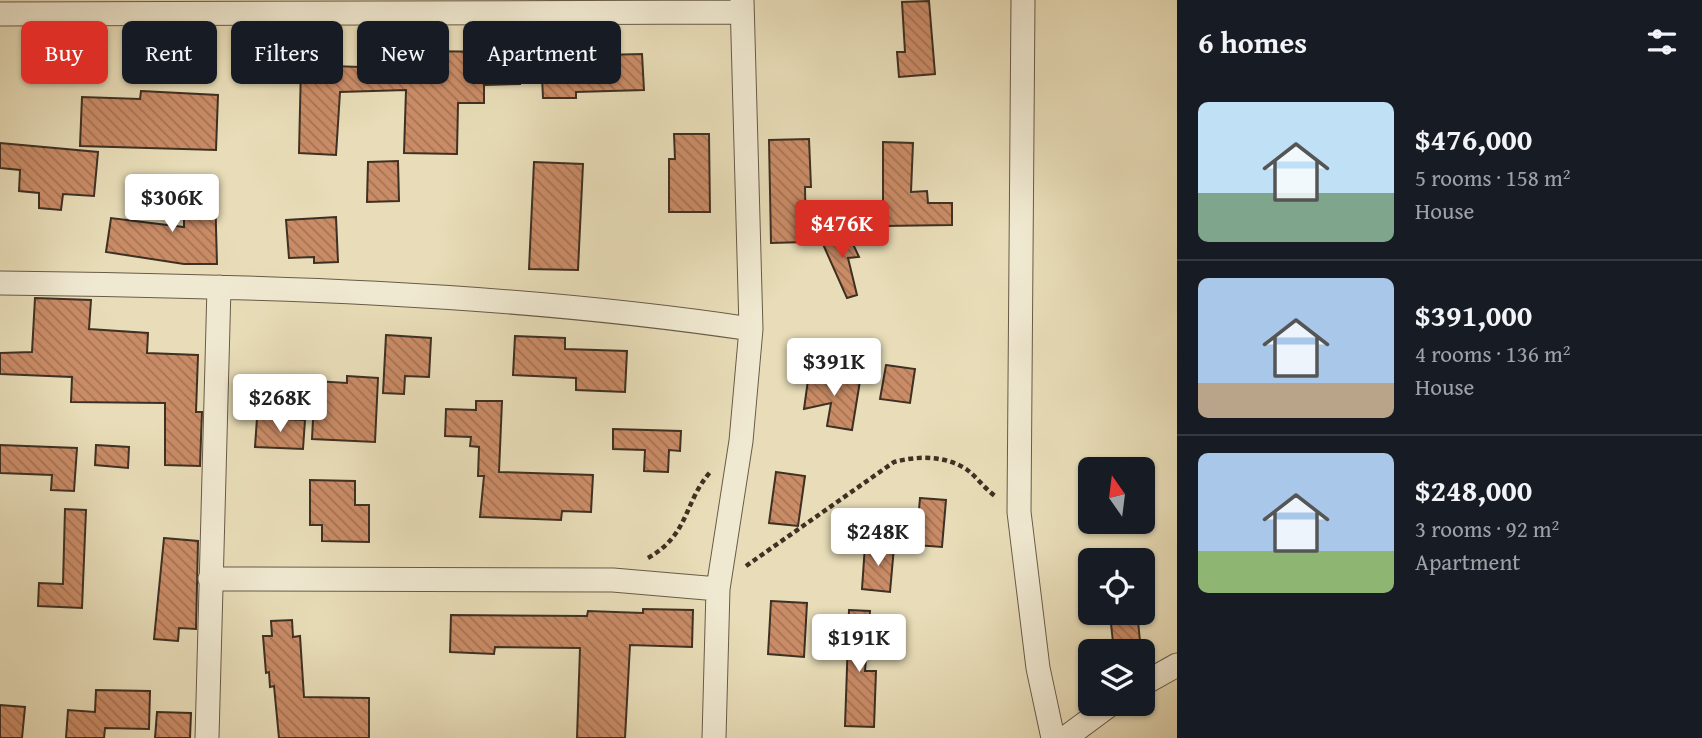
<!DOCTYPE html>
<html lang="en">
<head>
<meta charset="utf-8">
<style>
	:root { --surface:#171b24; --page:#242831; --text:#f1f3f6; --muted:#9ea1a6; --line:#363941; --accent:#d93025 }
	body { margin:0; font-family:"Gentium Book Plus",serif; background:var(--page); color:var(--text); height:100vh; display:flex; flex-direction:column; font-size:26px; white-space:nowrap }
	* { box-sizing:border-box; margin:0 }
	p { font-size:23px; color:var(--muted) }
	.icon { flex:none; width:38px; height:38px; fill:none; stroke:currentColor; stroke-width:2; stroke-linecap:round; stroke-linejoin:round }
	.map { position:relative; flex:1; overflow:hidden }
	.sheet { display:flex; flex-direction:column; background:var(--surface); width:525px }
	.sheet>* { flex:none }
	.top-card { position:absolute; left:21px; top:21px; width:665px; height:63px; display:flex; gap:14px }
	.needle { width:46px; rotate:346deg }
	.tools { position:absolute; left:1078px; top:457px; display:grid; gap:14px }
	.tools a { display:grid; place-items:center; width:77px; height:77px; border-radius:10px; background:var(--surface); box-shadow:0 2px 5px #0004; font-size:35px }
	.price { position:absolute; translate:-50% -60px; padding:0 16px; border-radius:7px; background:#fff; color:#222; font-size:23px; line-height:46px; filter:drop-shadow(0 2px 4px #0008) }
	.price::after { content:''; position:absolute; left:50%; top:42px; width:21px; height:16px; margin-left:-10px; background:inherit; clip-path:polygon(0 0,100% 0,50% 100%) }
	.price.current { background:var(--accent); color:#fff }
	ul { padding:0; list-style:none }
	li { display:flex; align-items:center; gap:21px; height:175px; padding:0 21px }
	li+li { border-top:2px solid var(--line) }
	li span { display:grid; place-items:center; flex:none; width:196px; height:140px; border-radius:10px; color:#555 }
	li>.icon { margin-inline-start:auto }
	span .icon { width:84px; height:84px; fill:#fffc; stroke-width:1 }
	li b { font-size:30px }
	h2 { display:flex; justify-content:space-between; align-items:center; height:84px; padding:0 21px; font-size:30px }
	.pill { padding:0 24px; border-radius:10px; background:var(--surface); box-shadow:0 2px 5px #0004; font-size:24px; line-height:63px }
	.pill.current { background:var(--accent); color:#fff }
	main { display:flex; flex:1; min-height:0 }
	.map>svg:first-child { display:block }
	.building { fill:url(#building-back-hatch); stroke:#3e3023; stroke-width:2 }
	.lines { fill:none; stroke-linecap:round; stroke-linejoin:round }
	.street-casing { stroke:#685b48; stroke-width:25 }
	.path { stroke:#3e3023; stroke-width:4.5; stroke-dasharray:5 3.5; stroke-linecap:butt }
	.street { stroke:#f0e9d1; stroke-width:23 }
</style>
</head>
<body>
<main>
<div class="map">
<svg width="1177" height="738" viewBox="0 0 1177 738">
	<defs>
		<pattern id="building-back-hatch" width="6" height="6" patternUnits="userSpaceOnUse" patternTransform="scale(1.75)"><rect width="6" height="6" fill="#ca8c67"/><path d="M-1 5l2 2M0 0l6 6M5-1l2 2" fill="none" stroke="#a57354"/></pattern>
	</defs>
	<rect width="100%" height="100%" fill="#e8ddb8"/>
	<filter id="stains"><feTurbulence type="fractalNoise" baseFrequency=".00286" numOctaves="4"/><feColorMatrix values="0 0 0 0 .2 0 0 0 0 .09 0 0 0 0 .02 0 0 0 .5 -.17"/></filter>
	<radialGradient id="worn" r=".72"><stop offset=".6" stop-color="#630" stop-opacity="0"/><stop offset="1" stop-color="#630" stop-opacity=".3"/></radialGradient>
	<path class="building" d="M929,1L935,74L899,77L897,52H905L902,2Z
		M409,51L520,52V84L484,85V103H458L457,154L404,153L406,90L340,92L336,155L299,153L301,65L361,67V59L409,57Z
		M642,54L644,90L576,92V98H543L542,77H560V56Z
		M141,91L218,95L216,150L80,146L82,97L140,99Z
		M674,134H709L710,212H669V159H675Z
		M809,139L811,187H805L806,242L771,243L769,140Z
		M883,142L913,143L911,192L927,191L928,203H952V225L883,226Z
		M0,143L98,152L94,196L63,194L61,210L39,208V193L19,191L20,170L0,168Z
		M398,161L399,201L367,202L368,162Z
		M534,162L583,164L578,270L529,269Z
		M184,190H215L217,264H184L106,252L111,218L184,227Z
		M336,217L338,262L314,263V257L289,258L286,220Z
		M847,231L859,257L848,258L857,295L847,298L822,242Z
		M35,298L91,300L89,329L148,333L147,353L198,355L196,412H202L200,466L165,465V403L71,402L72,377L0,374V353L32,352Z
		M386,335L431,338L429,377L405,376L404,394L383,393Z
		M515,336L565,338V349L627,351L625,392L576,390V378L513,375Z
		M886,365L915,369L910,403L880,399Z
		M809,373L860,381L852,430L827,426L831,403L804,409Z
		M347,376L378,378L375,442L312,439L315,381L347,383Z
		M476,401H502L499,472L593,475L591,512L562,511L561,520L480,517L484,476H478L479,447L470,446L471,437L445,436L446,409L476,410Z
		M257,418L305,420L303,449L255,447Z
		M613,429L681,431L680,451L669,450L668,472L644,471L645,450L613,449Z
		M0,445L77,448L74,491L51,490L52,475L0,473Z
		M96,445L129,447L128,468L95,465Z
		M776,472L805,476L798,526L769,523Z
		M310,480L355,481V505H369V542L322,541V525H310Z
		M920,498L946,500L942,547L916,545Z
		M65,509L86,510L82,608L38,606L39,583L63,584Z
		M164,538L198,541L196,629L179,628L178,641L154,639Z
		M865,545L894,547L890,592L862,589Z
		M771,601L807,603L804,657L768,654Z
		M643,609L693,610L692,647L630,645L625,738H577L580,648L495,647L494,654L450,652L451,615L587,616L588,611L643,613Z
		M849,610L870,611L865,671H876L874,727L845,726Z
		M292,620L293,637L300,636L304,697L369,698V738H279L274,686L270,687L269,672L266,673L263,636H272L271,621Z
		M1138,621L1141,651H1114L1111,624Z
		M96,690L150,691L149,729L105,728L104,738H66L68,710L95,712Z
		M0,705L25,707L22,738H0Z
		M157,712L191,713L190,738H155Z"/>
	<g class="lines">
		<g class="street-casing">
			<path id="street" d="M1023,0L1019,512L1038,668L1053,738
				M0,14L742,12
				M0,283C250,286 503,292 751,329
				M210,579L613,580L718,589
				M1143,684L1177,665
				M207,738L219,287
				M714,738L718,589L741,441L751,329L742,0
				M1065,738L1111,704"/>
		</g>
		<path class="path" d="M648,558C690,534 683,503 711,471
			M746,566L894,462C917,456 944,455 966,469C976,476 984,488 995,496"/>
		<use href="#street" class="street"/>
	</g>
	<rect width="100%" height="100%" filter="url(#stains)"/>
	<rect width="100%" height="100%" fill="url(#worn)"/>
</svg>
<div class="tools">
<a><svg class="needle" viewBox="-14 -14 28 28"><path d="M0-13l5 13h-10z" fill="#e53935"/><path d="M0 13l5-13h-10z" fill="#9ea1a6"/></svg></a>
<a><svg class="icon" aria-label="locate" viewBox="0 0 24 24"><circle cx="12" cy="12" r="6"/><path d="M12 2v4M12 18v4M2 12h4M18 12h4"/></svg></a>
<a><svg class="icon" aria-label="layers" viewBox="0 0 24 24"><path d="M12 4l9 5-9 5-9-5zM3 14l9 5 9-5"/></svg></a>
</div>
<b class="price" style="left:172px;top:234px">$306K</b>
<b class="price current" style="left:842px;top:260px">$476K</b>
<b class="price" style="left:834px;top:398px">$391K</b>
<b class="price" style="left:280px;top:434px">$268K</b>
<b class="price" style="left:878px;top:568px">$248K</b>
<b class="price" style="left:859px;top:674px">$191K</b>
<div class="top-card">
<a class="pill current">Buy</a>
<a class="pill">Rent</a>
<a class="pill">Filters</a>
<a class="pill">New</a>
<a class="pill">Apartment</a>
</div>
</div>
<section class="sheet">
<h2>6 homes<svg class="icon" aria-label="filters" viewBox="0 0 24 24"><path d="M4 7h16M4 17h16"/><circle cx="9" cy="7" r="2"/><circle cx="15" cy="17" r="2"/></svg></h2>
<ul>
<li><span style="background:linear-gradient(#bfe0f5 65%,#7fa58c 0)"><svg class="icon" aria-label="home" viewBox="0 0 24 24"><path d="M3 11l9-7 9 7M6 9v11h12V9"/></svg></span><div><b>$476,000</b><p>5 rooms · 158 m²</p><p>House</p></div></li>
<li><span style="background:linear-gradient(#a9c7e8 75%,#b9a48a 0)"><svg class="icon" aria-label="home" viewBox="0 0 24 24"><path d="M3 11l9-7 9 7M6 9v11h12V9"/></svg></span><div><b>$391,000</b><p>4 rooms · 136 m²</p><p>House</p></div></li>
<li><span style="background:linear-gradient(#a9c7e8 70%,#8fb573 0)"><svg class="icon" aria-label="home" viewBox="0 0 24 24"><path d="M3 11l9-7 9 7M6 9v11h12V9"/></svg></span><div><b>$248,000</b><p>3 rooms · 92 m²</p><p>Apartment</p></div></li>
</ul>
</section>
</main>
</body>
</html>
